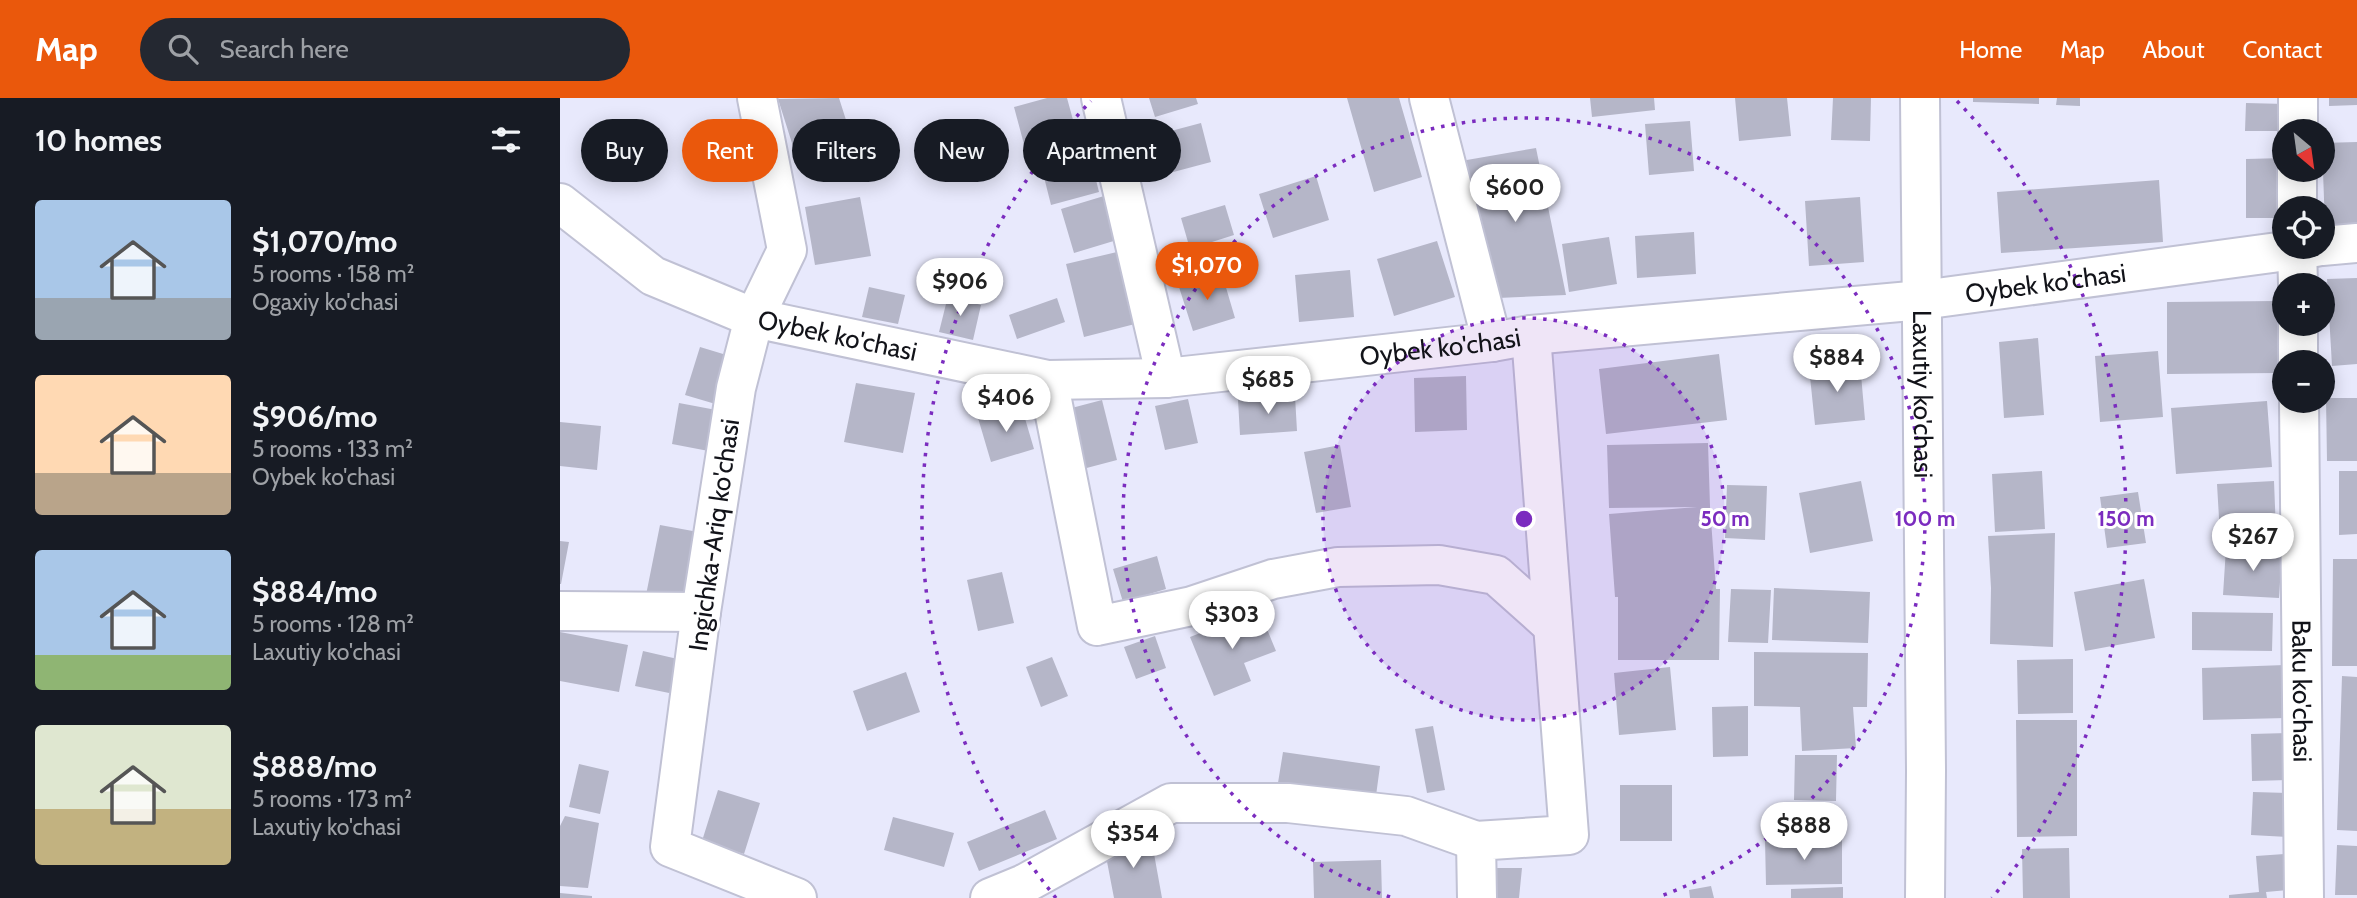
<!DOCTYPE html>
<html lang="en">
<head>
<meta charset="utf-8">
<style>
	:root { --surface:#171b24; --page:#242831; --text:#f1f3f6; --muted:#9ea1a6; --accent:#ea580c }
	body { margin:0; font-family:Cabin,sans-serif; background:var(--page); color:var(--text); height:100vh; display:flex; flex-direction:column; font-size:26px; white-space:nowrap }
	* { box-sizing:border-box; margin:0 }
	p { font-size:23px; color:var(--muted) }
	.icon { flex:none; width:38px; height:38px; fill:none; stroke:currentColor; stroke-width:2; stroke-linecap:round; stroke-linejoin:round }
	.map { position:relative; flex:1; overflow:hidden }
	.details { display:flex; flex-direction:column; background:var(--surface); width:560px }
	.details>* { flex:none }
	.banner { position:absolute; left:21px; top:21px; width:665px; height:63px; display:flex; gap:14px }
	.needle { width:46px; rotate:151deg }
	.fabs { position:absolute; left:1712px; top:21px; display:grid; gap:14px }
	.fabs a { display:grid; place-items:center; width:63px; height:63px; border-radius:50%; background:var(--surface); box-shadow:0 4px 18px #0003; font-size:35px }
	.price { position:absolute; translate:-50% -60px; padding:0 16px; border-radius:24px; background:#fff; color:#222; font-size:23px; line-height:46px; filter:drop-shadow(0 2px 4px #0008) }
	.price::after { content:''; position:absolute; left:50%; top:42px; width:21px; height:16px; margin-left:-10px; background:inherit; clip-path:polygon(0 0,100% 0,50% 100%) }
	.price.active { background:var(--accent); color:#fff }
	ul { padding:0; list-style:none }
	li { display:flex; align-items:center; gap:21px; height:175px; padding:0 35px }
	li span { display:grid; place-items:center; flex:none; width:196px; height:140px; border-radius:7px; color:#555 }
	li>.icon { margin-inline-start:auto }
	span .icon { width:84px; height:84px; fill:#fffc; stroke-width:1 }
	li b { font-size:30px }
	h2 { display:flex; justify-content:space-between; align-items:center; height:84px; padding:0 35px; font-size:30px }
	.chip { padding:0 24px; border-radius:32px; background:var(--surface); box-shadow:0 4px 18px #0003; font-size:24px; line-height:63px }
	.chip.active { background:var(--accent); color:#fff }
	header { display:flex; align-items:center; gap:42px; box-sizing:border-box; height:98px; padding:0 35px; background:var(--accent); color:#fff }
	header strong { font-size:33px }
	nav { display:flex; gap:38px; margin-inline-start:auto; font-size:24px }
	.search { width:490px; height:63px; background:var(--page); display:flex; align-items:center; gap:18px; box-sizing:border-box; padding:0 24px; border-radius:38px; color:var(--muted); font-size:26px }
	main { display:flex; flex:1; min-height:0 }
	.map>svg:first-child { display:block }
	.building { fill:#b5b6c8 }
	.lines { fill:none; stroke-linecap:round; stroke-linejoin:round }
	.minor-casing { stroke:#c0c1d4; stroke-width:42 }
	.minor { stroke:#fff; stroke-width:38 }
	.ring { fill:none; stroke:#7b2cbf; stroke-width:3.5; stroke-dasharray:3.5 7 }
	.labels { text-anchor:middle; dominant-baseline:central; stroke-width:6; stroke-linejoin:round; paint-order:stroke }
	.street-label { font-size:26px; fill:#121319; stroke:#fff }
	.centre { fill:#7b2cbf; stroke:#fff; stroke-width:3.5 }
	.ring-label { font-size:21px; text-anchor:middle; font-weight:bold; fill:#7b2cbf; stroke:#fff; stroke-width:6; stroke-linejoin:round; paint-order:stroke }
</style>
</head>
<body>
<header>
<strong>Map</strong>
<div class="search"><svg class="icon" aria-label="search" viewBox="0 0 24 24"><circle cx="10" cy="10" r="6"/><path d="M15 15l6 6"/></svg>Search here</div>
<nav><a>Home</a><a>Map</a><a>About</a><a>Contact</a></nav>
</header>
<main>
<section class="details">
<h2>10 homes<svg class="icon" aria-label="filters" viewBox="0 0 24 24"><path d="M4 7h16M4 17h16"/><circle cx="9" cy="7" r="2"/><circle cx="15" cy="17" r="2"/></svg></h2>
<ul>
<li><span style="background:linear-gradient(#a9c7e8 70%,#9aa5b1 0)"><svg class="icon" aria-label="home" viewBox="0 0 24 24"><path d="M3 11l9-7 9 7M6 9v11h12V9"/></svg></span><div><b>$1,070/mo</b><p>5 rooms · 158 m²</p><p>Ogaxiy ko'chasi</p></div></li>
<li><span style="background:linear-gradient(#ffd9b3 70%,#b9a48a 0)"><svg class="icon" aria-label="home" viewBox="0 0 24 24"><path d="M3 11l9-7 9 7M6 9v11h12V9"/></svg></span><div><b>$906/mo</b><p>5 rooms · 133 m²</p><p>Oybek ko'chasi</p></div></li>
<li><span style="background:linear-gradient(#a9c7e8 75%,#8fb573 0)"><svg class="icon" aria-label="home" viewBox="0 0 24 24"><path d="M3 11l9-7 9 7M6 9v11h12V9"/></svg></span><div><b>$884/mo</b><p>5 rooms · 128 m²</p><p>Laxutiy ko'chasi</p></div></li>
<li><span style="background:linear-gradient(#dfe7d0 60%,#c2b280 0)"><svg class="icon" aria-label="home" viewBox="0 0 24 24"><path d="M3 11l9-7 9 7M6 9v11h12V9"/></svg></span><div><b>$888/mo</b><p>5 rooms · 173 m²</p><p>Laxutiy ko'chasi</p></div></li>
</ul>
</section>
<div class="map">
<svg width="1797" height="800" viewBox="0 0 1797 800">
	<rect width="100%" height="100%" fill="#e8e9fc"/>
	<path class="building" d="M279,0L293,44L237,61L218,1Z
		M487,0H507L521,51L469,65L454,9Z
		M589,0H636L638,6L595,19Z
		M787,0H839L862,79L814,94Z
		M1030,0H1094L1095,12L1032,19Z
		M1175,0H1227L1231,38L1179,43Z
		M1273,0H1311L1310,43L1271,42Z
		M1413,0H1479V6L1413,4Z
		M1497,0H1520V8L1496,7Z
		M1769,0H1797V7L1769,8Z
		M1686,5L1725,6L1724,33H1685Z
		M1130,23L1134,73L1089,77L1085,26Z
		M641,25L651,64L587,81L577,42Z
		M1797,44V128L1765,129L1762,45Z
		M976,50L1006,197L938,200L901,63Z
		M1724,60V120H1686V61Z
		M531,62L539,94L491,107L483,75Z
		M756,78L769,122L713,140L699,96Z
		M1599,82L1603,144L1441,155L1437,94Z
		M544,98L557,142L514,155L501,111Z
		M300,99L311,158L255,167L245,109Z
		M1300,99L1304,164L1249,168L1245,103Z
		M665,107L674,137L630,151L621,120Z
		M1134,134L1136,176L1077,180L1075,138Z
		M1049,139L1057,186L1009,194L1002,146Z
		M877,143L895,199L834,218L817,161Z
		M557,154L575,226L524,239L506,166Z
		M790,172L794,219L739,224L735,177Z
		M662,176L675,220L633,233L619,189Z
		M1797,180V266L1772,268L1767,181Z
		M309,189L345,197L338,226L302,219Z
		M388,198L421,207L413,242L379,234Z
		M497,200L505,224L457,241L449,217Z
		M1717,203V275L1607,276V204Z
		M1478,240L1484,317L1444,320L1439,244Z
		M140,249L183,262L169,310L125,297Z
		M1598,253L1603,319L1540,324L1535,258Z
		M1159,256L1167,322L1046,336L1039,271Z
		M1300,265L1305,322L1255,327L1249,269Z
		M906,278L907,332L855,334L854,280Z
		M296,285L355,295L343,355L284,344Z
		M735,298L737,333L680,337L678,302Z
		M1766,300H1797V363H1767Z
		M628,301L638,345L605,352L595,308Z
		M542,302L557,362L519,372L504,312Z
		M1707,303L1712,369L1616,376L1611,310Z
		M119,305L167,314L159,355L112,346Z
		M461,307L474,351L431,364L418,320Z
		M0,324L41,328L37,372L0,368Z
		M1148,345L1150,408L1156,491H1160L1159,562H1058V499H1055L1049,416L1137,409L1049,410L1047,347Z
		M780,347L791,409L756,415L744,354Z
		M1482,373L1485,431L1435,434L1432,376Z
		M1779,373H1797V436L1779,437Z
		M1301,383L1313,443L1250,455L1239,395Z
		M1714,383L1716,434L1660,437L1657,386Z
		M1167,387L1207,388L1205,442L1165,440Z
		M1578,394L1586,445L1547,450L1540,399Z
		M100,427L160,438L145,518L84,507Z
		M1495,435L1493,549L1430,546L1431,490L1428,438Z
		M0,443L9,444L1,486H0Z
		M1666,450L1722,453L1719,500L1663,497Z
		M597,458L606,491L563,504L553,471Z
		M1773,461H1797V568H1772Z
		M442,474L454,525L418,533L407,482Z
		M1584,481L1595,540L1525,553L1514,494Z
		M1214,490L1310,494L1308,545L1212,542Z
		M1171,491L1211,492L1208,545L1168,544Z
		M699,512L716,553L684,565L691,583L654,598L630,539Z
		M1632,514L1713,515L1712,553L1632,552Z
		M0,534L68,547L59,594L0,583Z
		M595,538L606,570L576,581L564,549Z
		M83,553L122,562L114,596L75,588Z
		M1194,554L1308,555L1307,609H1293L1296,650L1242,653L1240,609L1194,608Z
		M492,559L508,598L481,609L466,569Z
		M1513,561V615L1458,616L1457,562Z
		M1725,567L1726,620L1643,622L1642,570Z
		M1110,569L1116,632L1059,637L1054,575Z
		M346,574L360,614L307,633L293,593Z
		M1782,578L1797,579V733L1777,732Z
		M1188,608V658L1153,659L1152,609Z
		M1456,622H1517V738L1457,739Z
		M873,628L885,692L867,695L855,631Z
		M1729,635L1730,682L1692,683L1691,636Z
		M723,654L820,668L815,705L717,691Z
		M1235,657H1277L1276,703L1234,702Z
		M19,666L49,673L40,716L9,709Z
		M1060,687H1112V743H1060Z
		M158,692L200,705L184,756L142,743Z
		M1693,694L1730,695L1728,739L1691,737Z
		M1215,710H1273V725H1215Z
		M485,712L497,741L419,773L407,744Z
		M5,718L39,725L28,790L0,788V728Z
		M333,719L394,735L384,769L324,752Z
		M591,739L602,800H554L544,748Z
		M1282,741V786L1206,787L1205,742Z
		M1777,747L1797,748V797H1775Z
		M1509,750L1510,800H1463L1462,751Z
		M1737,755L1739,791L1706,794L1707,800H1669V797L1699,794L1696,758Z
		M821,762L822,800H754L753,764Z
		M932,770H962L959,800H932Z
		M1151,788L1154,800H1130L1129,792Z
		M1283,789V800H1231V791Z
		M0,795L32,798V800H0Z"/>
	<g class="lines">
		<g class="minor-casing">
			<g id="minor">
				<path d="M197,0L227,152L194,220L176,290L141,514L110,749L237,800"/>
				<path d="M541,0L606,280"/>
				<path d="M869,0L932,244"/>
				<path id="s1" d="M1360,0L1366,673L1365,800"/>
				<path d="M1738,33V0"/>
				<path id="s2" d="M0,105L93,178L194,220L488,282L606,280L932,244L971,237L1362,202L1756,149"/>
				<path d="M1737,110V72"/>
				<path d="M1762,148L1797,145"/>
				<path d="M1737,149L1738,187"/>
				<path d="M1738,226V264"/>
				<path d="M488,282L537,528L632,508L713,481L778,469L879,467L936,477L993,528"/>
				<path id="s3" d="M1739,303L1744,800"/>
				<path d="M0,513L141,514"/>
				<path d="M430,800L464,786L611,705H728L846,718L916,743"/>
				<path d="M917,800L916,743L1009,737L971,237"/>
			</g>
		</g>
		<use href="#minor" class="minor"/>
	</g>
	<circle cx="964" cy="421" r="201" fill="#7b2cbf" fill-opacity=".12"/>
	<g class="ring">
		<circle cx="964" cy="421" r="201"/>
		<path d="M830 799A401 401 0 1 1 1098 799"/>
		<path d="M496 800A602 602 0 0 1 531 3M1397 3A602 602 0 0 1 1432 800"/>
	</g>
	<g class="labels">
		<g class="street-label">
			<text stroke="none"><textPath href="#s2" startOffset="1531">Oybek ko'chasi</textPath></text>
			<text stroke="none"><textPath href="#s2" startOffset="313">Oybek ko'chasi</textPath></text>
			<text stroke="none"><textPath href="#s2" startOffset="922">Oybek ko'chasi</textPath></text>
			<text stroke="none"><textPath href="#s1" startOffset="296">Laxutiy ko'chasi</textPath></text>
			<text transform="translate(154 437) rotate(-82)">Ingichka-Ariq ko'chasi</text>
			<text stroke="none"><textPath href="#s3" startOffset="290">Baku ko'chasi</textPath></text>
		</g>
	</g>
	<circle cx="964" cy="421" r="10" class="centre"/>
	<g class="ring-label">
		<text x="1165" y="428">50 m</text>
		<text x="1365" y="428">100 m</text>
		<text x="1566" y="428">150 m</text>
	</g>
</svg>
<div class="fabs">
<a><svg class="needle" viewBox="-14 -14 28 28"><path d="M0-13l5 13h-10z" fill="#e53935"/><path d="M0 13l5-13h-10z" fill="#9ea1a6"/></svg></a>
<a><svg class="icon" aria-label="locate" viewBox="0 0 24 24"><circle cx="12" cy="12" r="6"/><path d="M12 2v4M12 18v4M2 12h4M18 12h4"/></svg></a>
<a>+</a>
<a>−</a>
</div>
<b class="price" style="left:955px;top:126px">$600</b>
<b class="price active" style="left:647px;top:204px">$1,070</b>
<b class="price" style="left:400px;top:220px">$906</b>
<b class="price" style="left:1277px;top:296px">$884</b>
<b class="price" style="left:708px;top:318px">$685</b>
<b class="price" style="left:446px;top:336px">$406</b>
<b class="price" style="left:1693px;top:475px">$267</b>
<b class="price" style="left:672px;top:553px">$303</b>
<b class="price" style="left:1244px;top:764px">$888</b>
<b class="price" style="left:573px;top:772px">$354</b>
<div class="banner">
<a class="chip">Buy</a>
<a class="chip active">Rent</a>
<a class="chip">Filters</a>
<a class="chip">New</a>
<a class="chip">Apartment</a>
</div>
</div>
</main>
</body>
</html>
